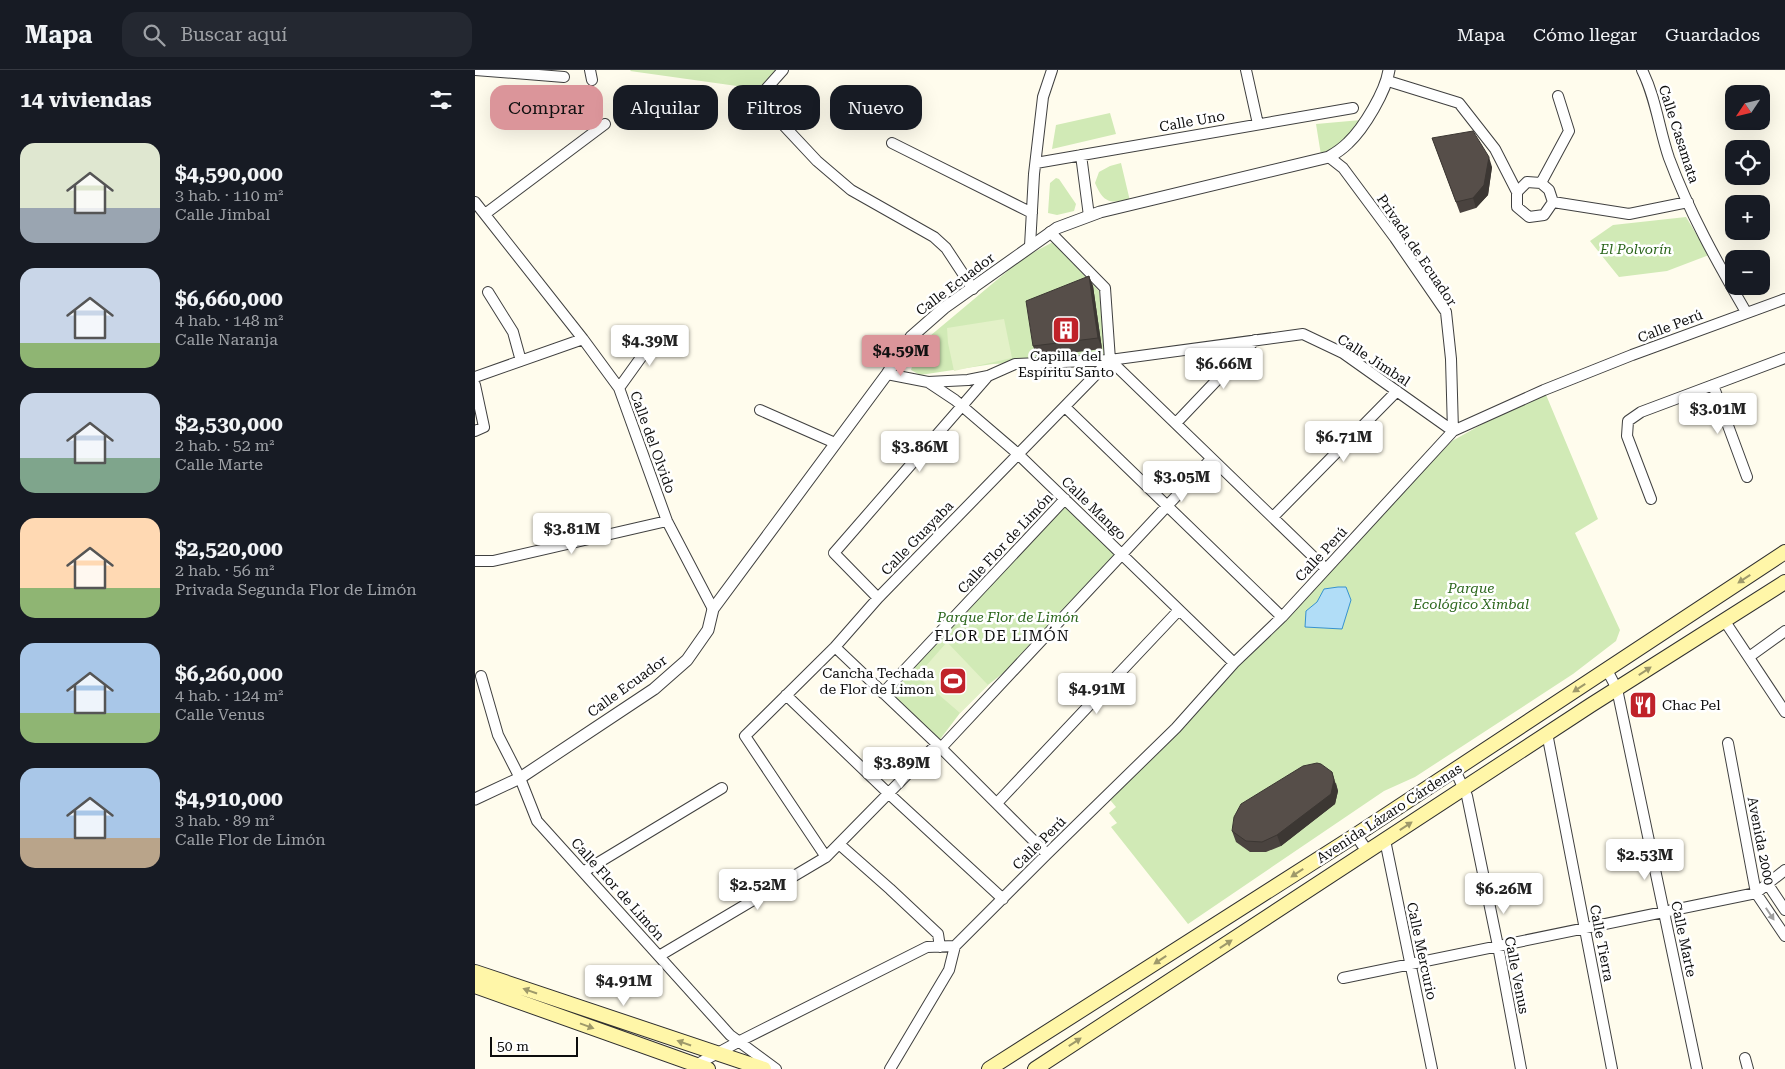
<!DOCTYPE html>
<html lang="es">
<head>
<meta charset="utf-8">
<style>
	:root { --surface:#171b24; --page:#242831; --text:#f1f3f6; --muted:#9ea1a6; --line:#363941; --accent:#db959a }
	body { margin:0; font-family:"Roboto Serif",serif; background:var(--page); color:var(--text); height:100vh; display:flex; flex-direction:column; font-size:19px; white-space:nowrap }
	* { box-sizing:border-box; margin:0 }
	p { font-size:16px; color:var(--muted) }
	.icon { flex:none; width:28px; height:28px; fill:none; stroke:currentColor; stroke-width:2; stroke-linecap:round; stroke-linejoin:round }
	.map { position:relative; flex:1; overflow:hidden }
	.details { display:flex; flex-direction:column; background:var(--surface); width:475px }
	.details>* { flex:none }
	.guide { position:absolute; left:15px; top:15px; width:475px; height:45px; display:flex; gap:10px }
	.needle { width:32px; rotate:235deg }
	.buttons { position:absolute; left:1250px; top:15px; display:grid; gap:10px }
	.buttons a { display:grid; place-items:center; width:45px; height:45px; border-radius:10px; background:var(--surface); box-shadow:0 5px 20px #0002; font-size:25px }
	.scale { position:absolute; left:15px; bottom:12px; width:88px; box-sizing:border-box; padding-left:5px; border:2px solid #0d0d0d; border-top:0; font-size:14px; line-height:18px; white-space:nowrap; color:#0d0d0d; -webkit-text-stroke:4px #fff; paint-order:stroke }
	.price { position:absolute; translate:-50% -42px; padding:0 11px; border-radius:5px; background:#fff; color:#222; font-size:16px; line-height:32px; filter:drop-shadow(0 1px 2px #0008) }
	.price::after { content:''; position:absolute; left:50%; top:30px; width:15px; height:11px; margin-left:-8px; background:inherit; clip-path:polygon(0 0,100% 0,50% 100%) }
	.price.selected { background:var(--accent); color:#111 }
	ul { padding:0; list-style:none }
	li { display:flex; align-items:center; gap:15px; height:125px; padding:0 20px }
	li span { display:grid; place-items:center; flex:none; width:140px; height:100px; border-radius:15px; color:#555 }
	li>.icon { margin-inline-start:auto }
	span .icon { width:60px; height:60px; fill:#fffc; stroke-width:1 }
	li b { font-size:21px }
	h2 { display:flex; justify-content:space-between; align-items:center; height:60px; padding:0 20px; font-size:21px }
	.pill { padding:0 18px; border-radius:15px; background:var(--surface); box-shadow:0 5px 20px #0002; font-size:18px; line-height:45px }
	.pill.selected { background:var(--accent); color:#111 }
	header { display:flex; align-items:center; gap:30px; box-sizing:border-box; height:70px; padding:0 25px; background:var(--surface); border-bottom:1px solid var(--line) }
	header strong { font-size:24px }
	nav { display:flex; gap:28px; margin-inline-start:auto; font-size:18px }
	.search { width:350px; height:45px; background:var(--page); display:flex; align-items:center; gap:12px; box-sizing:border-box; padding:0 18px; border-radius:15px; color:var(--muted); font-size:19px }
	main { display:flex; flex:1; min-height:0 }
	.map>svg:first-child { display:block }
	.green { fill:#d1eab6 }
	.pitch { fill:#e3f1c8 }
	.water { fill:#b1ddf7; stroke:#3692d0 }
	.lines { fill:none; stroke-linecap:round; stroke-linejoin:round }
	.minor-casing { stroke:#404040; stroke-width:12 }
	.tertiary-casing { stroke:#404040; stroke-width:13 }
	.secondary-casing { stroke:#2f2f2f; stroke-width:16 }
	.minor { stroke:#fff; stroke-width:10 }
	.tertiary { stroke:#fff; stroke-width:11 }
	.secondary { stroke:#fff6a8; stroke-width:14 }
	.wall { fill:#4a433f }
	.shaded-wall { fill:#3c3733 }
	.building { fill:#564e49; stroke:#3c3733 }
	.oneway { fill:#9e996a }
	.oneway2 { fill:#9e9e9e }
	.labels { text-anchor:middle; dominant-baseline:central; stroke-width:5; stroke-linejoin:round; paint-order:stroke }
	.street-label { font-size:14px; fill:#0d0d0d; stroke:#fff }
	.park-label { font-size:14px; font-style:italic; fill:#2b661c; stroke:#fff }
	.poi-label { font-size:14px; fill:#0d0d0d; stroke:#fff }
	.neighbourhood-label { font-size:15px; letter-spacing:1px; fill:#0d0d0d; stroke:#fff }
</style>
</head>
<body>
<header>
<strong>Mapa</strong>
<div class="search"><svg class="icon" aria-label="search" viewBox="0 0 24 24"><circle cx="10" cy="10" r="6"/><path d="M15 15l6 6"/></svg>Buscar aquí</div>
<nav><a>Mapa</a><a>Cómo llegar</a><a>Guardados</a></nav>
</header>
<main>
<section class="details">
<h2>14 viviendas<svg class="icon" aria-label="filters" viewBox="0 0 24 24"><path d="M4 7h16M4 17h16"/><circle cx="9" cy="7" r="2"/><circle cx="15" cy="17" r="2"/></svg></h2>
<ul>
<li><span style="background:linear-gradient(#dfe7d0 65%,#9aa5b1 0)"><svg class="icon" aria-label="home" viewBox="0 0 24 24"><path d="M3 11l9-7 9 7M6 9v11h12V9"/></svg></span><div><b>$4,590,000</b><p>3 hab. · 110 m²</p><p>Calle Jimbal</p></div></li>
<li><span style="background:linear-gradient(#c9d6e8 75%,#8fb573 0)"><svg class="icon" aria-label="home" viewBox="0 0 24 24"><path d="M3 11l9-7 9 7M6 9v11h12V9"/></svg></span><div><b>$6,660,000</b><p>4 hab. · 148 m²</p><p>Calle Naranja</p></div></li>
<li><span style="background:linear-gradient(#c9d6e8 65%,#7fa58c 0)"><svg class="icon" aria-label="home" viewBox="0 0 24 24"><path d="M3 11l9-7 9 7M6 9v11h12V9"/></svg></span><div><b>$2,530,000</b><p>2 hab. · 52 m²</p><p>Calle Marte</p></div></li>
<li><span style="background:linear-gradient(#ffd9b3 70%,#8fb573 0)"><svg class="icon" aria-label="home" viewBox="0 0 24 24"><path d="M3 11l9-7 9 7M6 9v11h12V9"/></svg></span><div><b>$2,520,000</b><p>2 hab. · 56 m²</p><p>Privada Segunda Flor de Limón</p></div></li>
<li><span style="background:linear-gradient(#a9c7e8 70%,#8fb573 0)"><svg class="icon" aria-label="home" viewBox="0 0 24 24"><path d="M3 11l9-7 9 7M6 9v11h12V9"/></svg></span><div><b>$6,260,000</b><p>4 hab. · 124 m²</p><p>Calle Venus</p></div></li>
<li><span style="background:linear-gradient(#a9c7e8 70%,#b9a48a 0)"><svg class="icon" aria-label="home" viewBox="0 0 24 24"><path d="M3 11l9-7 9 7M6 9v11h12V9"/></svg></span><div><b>$4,910,000</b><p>3 hab. · 89 m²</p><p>Calle Flor de Limón</p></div></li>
</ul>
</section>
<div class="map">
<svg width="1310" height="999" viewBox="0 0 1310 999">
	<rect width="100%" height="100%" fill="#fffced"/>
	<path class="green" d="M156,0H303L287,15L269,17L155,1Z
		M635,43L641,64L577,79L581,55Z
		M886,50L872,71L846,85L841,54Z
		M646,93L655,131C634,132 629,134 620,113L624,102L635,96Z
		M581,108L584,109L601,134L599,141L582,145L573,143L575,113Z
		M1211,147L1234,185L1192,201L1144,207L1115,171L1138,155Z
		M578,172L624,221L632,288L518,294L445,305L436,300L443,276L548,188Z
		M1069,320L1123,449L1100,463L1145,560L1141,571L1098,604L940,707L909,721L713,854L636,757L642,753L634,743L641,737L631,725L977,371Z
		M590,431L643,483L551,585L513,615L485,643L463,672L411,624Z"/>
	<path class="pitch" d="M529,249L537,288L479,301L473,273L472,258Z
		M472,572L513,615L485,643L442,606Z"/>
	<path class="water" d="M863,517H871L876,530L867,559L830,557L831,541L842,532L849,519Z"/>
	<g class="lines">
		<g class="minor-casing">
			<path id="minor" d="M0,0L89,7
				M115,0L117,10
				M308,0L283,28L342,91L376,120L459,167L471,178L498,219
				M771,0L783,54
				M1167,0C1181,28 1184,59 1194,88C1214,142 1242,192 1271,242
				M913,11L984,33L1020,79L1042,122V137L1054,147L1069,145L1078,132L1074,120L1066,113L1052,112L1042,122
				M417,73L557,143
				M606,85L614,146
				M854,87L868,98L920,168L971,242L976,289L978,361
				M561,93L878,38
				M1066,113L1094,61L1083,26
				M0,132L108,269L144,318L192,451L238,539
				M1078,132L1154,144L1213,132
				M10,144L130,54
				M575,162L630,218L635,290
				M555,176L559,104L568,27L577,0
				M13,222L38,262L46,291
				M635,290L851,499
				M412,304L453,312L493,310L513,306L540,294L635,290L828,264L868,283L978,361
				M0,307L108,269
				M453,312L480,330L543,384L759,593
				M0,315L9,357L0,361
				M1238,315L1272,407
				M144,318L185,261
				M590,337L807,547
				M285,340L360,373
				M701,353L780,270
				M1176,429L1152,366L1153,351L1166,342L1310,288
				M798,447L922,321
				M0,491H18L192,451
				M403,528L359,483L513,306
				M1249,550L1310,642
				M360,577L462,674L572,784
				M1274,587L1310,561
				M1132,600L1142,619L1222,999
				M6,606L23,665L45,708L62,751L255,965L301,999
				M408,623L590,429
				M311,625L413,723L528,829
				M1072,663L1137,999
				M1253,673L1281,823L1310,866
				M465,679L736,389
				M980,700L992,726L1023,876L1046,999
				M522,733L704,540
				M910,770L957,999
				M364,774L415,819L463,864L465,877
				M351,787L270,666L360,577L403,528L635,290
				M108,802L247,718
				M1292,813L1310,840
				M184,886L351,787L462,674
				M868,908L1281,823L1310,800
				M1270,988L1273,999
				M219,996L263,972L452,877L480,876L572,784L701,658L759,593L807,547L978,361L1069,320L1157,285L1310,229
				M415,999L474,900L480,876"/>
		</g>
		<g class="tertiary-casing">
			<path id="tertiary" d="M0,729L45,708L179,619L212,590L233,560L238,539L412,304L436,267L469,238L582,158L625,142L854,87C861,83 868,78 873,73C889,58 911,21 914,0
				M881,765L892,781"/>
		</g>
		<g class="secondary-casing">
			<path id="secondary" d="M0,902L289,999
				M0,916L233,999
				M514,999L881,765L1310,482
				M560,999L1116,635L1310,512"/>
		</g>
		<use href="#minor" class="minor"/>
		<use href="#tertiary" class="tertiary"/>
		<use href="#secondary" class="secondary"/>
	</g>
	<path class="wall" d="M957,68L1017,97L1013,125L1001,138L985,143Z
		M614,206L618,216L627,279L562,287L558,276Z
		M861,713L863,721L860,734L806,776L791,782H775L761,772L757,761Z"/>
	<path class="shaded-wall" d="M1014,87L1017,97L1013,125L1001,138L998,128Z
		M614,206L618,216L627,279L623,268Z
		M857,702L863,721L860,734L806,776L802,765Z"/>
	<path class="building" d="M998,61L1014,87L1009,115L998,128L981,132L957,68Z
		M614,206L623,268L558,276L551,231Z
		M842,693L846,694L857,702L859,710L856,724L802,765L787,772L771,771L757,761L759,747L766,734L828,696Z"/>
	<defs><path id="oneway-solid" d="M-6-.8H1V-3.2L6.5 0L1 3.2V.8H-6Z" transform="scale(1.25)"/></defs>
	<g class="oneway">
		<use href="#oneway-solid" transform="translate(1269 509) rotate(147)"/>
		<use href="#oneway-solid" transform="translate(1170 601) rotate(-33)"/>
		<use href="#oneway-solid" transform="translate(1104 618) rotate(147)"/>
		<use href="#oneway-solid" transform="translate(931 756) rotate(-33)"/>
		<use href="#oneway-solid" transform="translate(822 803) rotate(147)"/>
		<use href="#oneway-solid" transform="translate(751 874) rotate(-33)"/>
		<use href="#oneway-solid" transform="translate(685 890) rotate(147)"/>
		<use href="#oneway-solid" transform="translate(55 921) rotate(-161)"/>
		<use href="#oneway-solid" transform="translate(112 956) rotate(20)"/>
		<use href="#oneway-solid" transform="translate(600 972) rotate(-33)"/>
		<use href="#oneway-solid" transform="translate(209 973) rotate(-161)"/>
	</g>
	<use class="oneway2" href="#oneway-solid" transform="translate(1295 844) rotate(56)"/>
	<defs>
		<g id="building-square" transform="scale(1.4375)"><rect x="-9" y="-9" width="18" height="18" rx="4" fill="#c02229" stroke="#fff"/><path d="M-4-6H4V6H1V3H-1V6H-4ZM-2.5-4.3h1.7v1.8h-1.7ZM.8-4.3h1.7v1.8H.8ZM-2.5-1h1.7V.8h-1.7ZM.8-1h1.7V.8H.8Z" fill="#fff"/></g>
		<g id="stadium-square" transform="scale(1.4375)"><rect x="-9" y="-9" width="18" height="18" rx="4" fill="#c02229" stroke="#fff"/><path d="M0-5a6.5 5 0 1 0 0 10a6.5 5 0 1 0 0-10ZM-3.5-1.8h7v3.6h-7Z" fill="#fff"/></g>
		<g id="restaurant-square" transform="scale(1.4375)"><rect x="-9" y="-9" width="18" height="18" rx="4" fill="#c02229" stroke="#fff"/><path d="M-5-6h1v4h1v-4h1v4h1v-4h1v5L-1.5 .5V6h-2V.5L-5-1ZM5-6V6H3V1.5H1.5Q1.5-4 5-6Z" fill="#fff"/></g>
	</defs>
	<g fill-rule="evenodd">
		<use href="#building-square" x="591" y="260"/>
		<use href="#stadium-square" x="478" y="611"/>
		<use href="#restaurant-square" x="1168" y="635"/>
	</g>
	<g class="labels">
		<g class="street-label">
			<text transform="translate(717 51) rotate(-10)">Calle Uno</text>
			<text transform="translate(1204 64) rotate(72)">Calle Casamata</text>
			<text transform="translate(942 180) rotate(56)">Privada de Ecuador</text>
			<text transform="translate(480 214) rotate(-37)">Calle Ecuador</text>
			<text transform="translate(1195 256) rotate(-21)">Calle Perú</text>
			<text transform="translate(899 290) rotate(33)">Calle Jimbal</text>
			<text transform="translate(178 372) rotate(70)">Calle del Olvido</text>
			<text transform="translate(619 438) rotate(44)">Calle Mango</text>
			<text transform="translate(442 468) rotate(-46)">Calle Guayaba</text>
			<text transform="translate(530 473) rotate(-47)">Calle Flor de Limón</text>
			<text transform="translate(846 484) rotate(-47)">Calle Perú</text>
			<text transform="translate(152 616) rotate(-36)">Calle Ecuador</text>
			<text transform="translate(914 743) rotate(-33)">Avenida Lázaro Cárdenas</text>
			<text transform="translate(1286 771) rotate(79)">Avenida 2000</text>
			<text transform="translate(564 773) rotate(-45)">Calle Perú</text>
			<text transform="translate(143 819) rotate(48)">Calle Flor de Limón</text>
			<text transform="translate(1209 869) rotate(78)">Calle Marte</text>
			<text transform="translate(1127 873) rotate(79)">Calle Tierra</text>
			<text transform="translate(947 881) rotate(78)">Calle Mercurio</text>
			<text transform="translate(1042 905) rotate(79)">Calle Venus</text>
		</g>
		<g class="park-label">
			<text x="1161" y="179">El Polvorín</text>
			<text x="996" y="518">Parque<tspan x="996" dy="16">Ecológico Ximbal</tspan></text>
			<text x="533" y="547">Parque Flor de Limón</text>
		</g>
		<g class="poi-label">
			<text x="591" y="286">Capilla del<tspan x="591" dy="16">Espíritu Santo</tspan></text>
			<text x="459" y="603" text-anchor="end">Cancha Techada<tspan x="459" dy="16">de Flor de Limon</tspan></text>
			<text x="1187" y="635" text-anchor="start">Chac Pel</text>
		</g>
		<g class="neighbourhood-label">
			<text x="527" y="566">FLOR DE LIMÓN</text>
		</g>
	</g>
</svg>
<div class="buttons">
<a><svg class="needle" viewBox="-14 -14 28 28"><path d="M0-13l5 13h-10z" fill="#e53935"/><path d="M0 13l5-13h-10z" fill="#9ea1a6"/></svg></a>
<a><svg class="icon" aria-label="locate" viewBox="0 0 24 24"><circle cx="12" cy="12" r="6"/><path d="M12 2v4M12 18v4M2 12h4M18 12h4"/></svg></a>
<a>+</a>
<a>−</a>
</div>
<div class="scale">50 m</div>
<b class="price" style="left:175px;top:297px">$4.39M</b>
<b class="price selected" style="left:426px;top:307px">$4.59M</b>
<b class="price" style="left:749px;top:320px">$6.66M</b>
<b class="price" style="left:1243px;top:365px">$3.01M</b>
<b class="price" style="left:869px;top:393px">$6.71M</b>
<b class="price" style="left:445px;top:403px">$3.86M</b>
<b class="price" style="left:707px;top:433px">$3.05M</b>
<b class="price" style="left:97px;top:485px">$3.81M</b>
<b class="price" style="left:622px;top:645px">$4.91M</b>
<b class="price" style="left:427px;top:719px">$3.89M</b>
<b class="price" style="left:1170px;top:811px">$2.53M</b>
<b class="price" style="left:283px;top:841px">$2.52M</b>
<b class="price" style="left:1029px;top:845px">$6.26M</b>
<b class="price" style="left:149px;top:937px">$4.91M</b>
<div class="guide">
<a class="pill selected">Comprar</a>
<a class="pill">Alquilar</a>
<a class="pill">Filtros</a>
<a class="pill">Nuevo</a>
</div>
</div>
</main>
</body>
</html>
